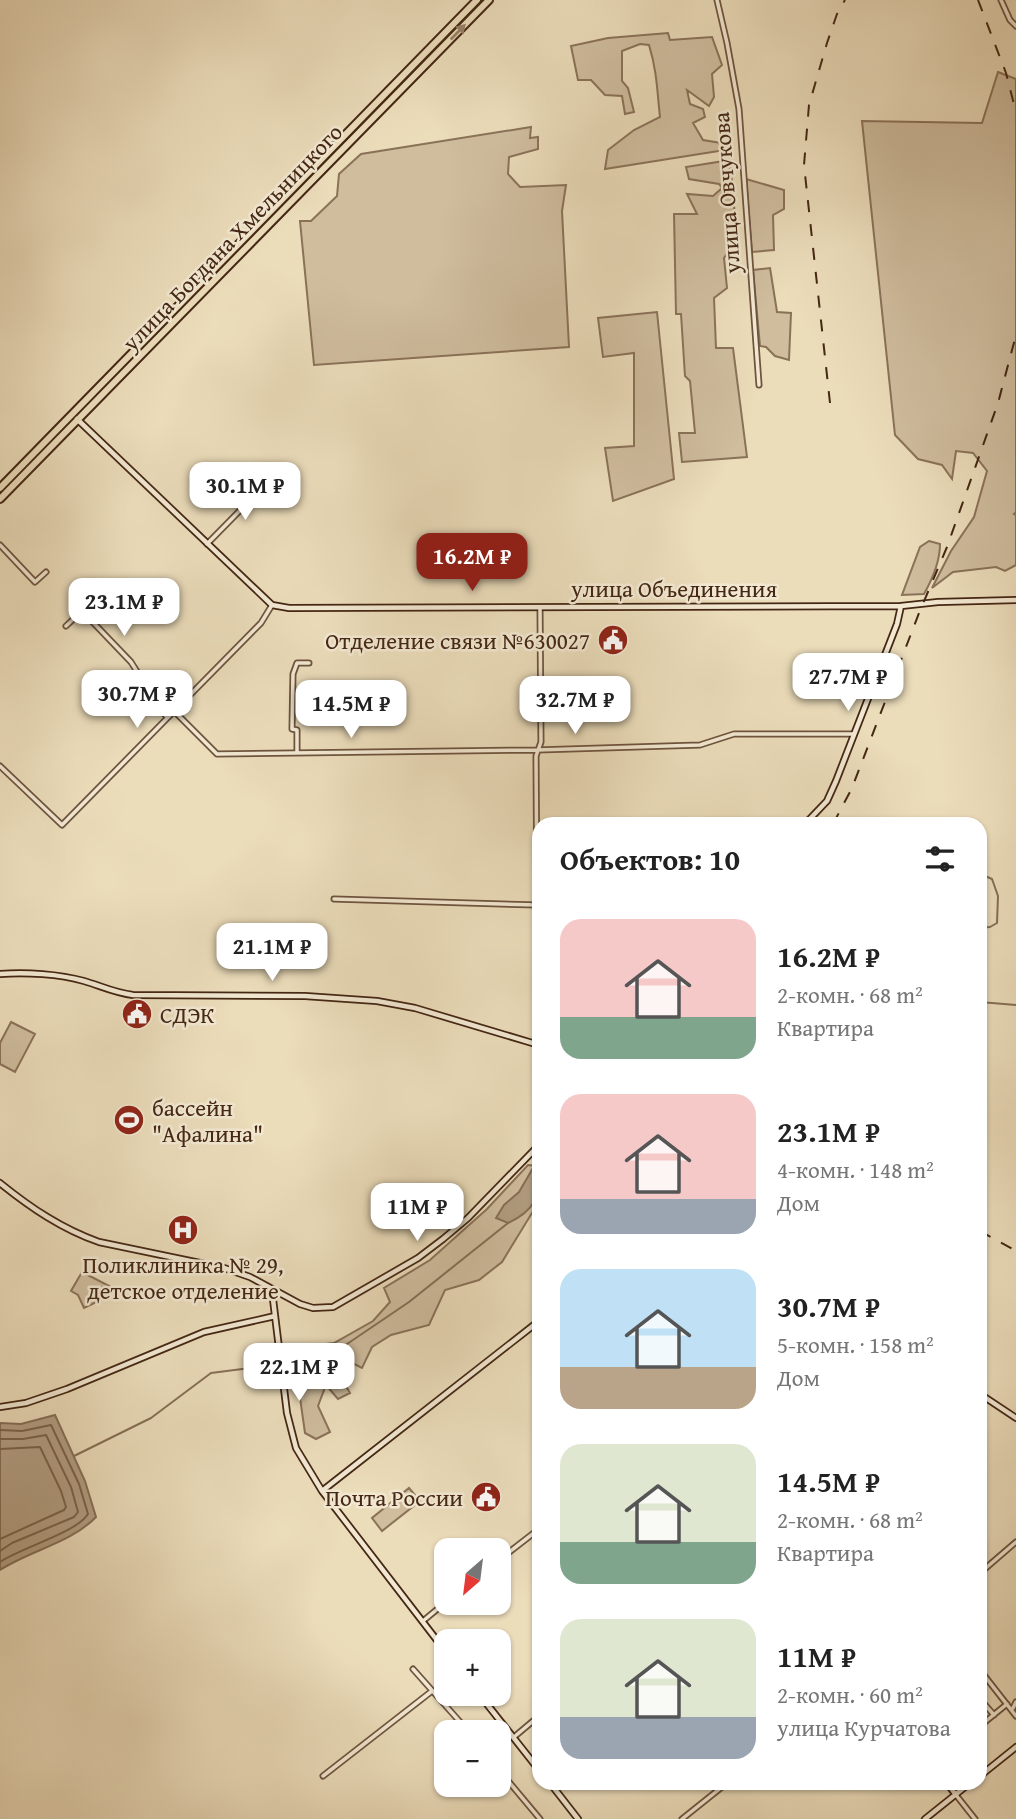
<!DOCTYPE html>
<html lang="ru">
<head>
<meta charset="utf-8">
<style>
	:root { --surface:#fff; --page:#f6f6f6; --text:#222; --muted:#767676; --accent:#8f2418 }
	body { margin:0; font-family:"Gentium Book Plus",serif; background:var(--page); color:var(--text); height:100vh; display:flex; flex-direction:column; font-size:26px; white-space:nowrap }
	* { box-sizing:border-box; margin:0 }
	p { font-size:23px; color:var(--muted) }
	.icon { flex:none; width:38px; height:38px; fill:none; stroke:currentColor; stroke-width:2; stroke-linecap:round; stroke-linejoin:round }
	.map { position:relative; flex:1; overflow:hidden }
	.drawer { position:absolute; left:532px; top:817px; width:455px; height:973px; display:flex; flex-direction:column; background:var(--surface); border-radius:21px; box-shadow:0 2px 5px #0004 }
	.drawer>* { flex:none }
	.needle { width:46px; rotate:208deg }
	.tools { position:absolute; left:434px; top:1538px; display:grid; gap:14px }
	.tools a { display:grid; place-items:center; width:77px; height:77px; border-radius:14px; background:var(--surface); box-shadow:0 2px 5px #0004; font-size:35px }
	.price { position:absolute; translate:-50% -60px; padding:0 16px; border-radius:14px; background:#fff; color:#222; font-size:23px; line-height:46px; filter:drop-shadow(0 2px 4px #0008) }
	.price::after { content:''; position:absolute; left:50%; top:42px; width:21px; height:16px; margin-left:-10px; background:inherit; clip-path:polygon(0 0,100% 0,50% 100%) }
	.price.current { background:var(--accent); color:#fff }
	ul { padding:0; list-style:none }
	li { display:flex; align-items:center; gap:21px; height:175px; padding:0 28px }
	li span { display:grid; place-items:center; flex:none; width:196px; height:140px; border-radius:21px; color:#555 }
	li>.icon { margin-inline-start:auto }
	span .icon { width:84px; height:84px; fill:#fffc; stroke-width:1 }
	li b { font-size:30px }
	h2 { display:flex; justify-content:space-between; align-items:center; height:84px; padding:0 28px; font-size:30px }
	.map>svg:first-child { display:block }
	.green { fill:#cfbd9e; stroke:#8a7259; stroke-width:2 }
	.water { fill:#b29e82; stroke:#866e56; stroke-width:2 }
	.lines { fill:none; stroke-linecap:round; stroke-linejoin:round }
	.shore { stroke:#7b624b; stroke-width:2 }
	.stream { stroke:#866e56; stroke-width:2 }
	.street-casing { stroke:#6e543e; stroke-width:7 }
	.secondary-casing { stroke:#442714; stroke-width:8 }
	.highway-casing { stroke:#442714; stroke-width:10 }
	.street { stroke:#f2e8d2; stroke-width:3.5 }
	.secondary { stroke:#f2e8d2; stroke-width:4.5 }
	.highway { stroke:#ebdcba; stroke-width:6 }
	.rail { stroke:#442714; stroke-width:2; stroke-dasharray:12 12; stroke-linecap:butt }
	.oneway { fill:#988267 }
	.labels { text-anchor:middle; dominant-baseline:central; stroke-width:5; stroke-linejoin:round; paint-order:stroke }
	.street-label { font-size:23px; fill:#442714; stroke:#f2e8d2 }
	.poi-label { font-size:23px; fill:#442714; stroke:#f2e8d2; text-anchor:end }
</style>
</head>
<body>
<div class="map">
<svg width="1016" height="1819" viewBox="0 0 1016 1819">
	<rect width="100%" height="100%" fill="#ebdcba"/>
	<filter id="stains"><feTurbulence type="fractalNoise" baseFrequency=".00286" numOctaves="4"/><feColorMatrix values="0 0 0 0 .2 0 0 0 0 .09 0 0 0 0 .02 0 0 0 .5 -.17"/></filter>
	<radialGradient id="worn" r=".72"><stop offset=".6" stop-color="#630" stop-opacity="0"/><stop offset="1" stop-color="#630" stop-opacity=".3"/></radialGradient>
	<path class="green" d="M668,33L670,40L712,37L722,65L712,74L714,97L709,106L687,90L690,104L703,109L705,117L693,123L703,140L721,143L725,150L605,169L608,150L634,130L660,117C657,90 657,71 649,45L640,44L622,51V81L628,88L634,112L625,114L622,96L605,95L591,80H578L571,46L608,38Z
		M998,72L1016,79V512L1014,514L1016,515V565L1005,571L996,567L953,572L932,588L951,551L974,517L987,471L973,453L956,451L952,479L942,465L918,459L895,435L862,121L982,123Z
		M531,127L530,138L538,137V149L509,157L508,174L520,187L566,185L562,211L569,347L314,365L300,221H311L337,196L339,174L361,154Z
		M730,160L737,240L724,258L727,288L714,298L716,348H733L747,457L682,462L679,433H695L690,381L685,376L681,314H676L674,214H697L687,194L713,196L722,188L719,184L689,179L686,167Z
		M746,179L784,190V209L773,215L774,250L752,252Z
		M770,268L777,312L791,313L789,360L775,356L766,347L760,346L753,270Z
		M657,312L674,479L613,501L605,448L634,446V353L603,357L598,318Z
		M929,541L940,544C940,562 933,578 924,594L902,595L920,547Z
		M11,1022L35,1034L15,1072L0,1064V1043Z
		M528,1165L539,1166V1207L535,1208L502,1262L479,1280L445,1290L429,1325L391,1335L372,1347L362,1368L346,1360L335,1367L350,1393L338,1399L326,1385L318,1406L330,1432L316,1439L305,1433L293,1348L334,1343L373,1321L390,1302L384,1288L430,1260L487,1209Z
		M82,1272L113,1288L110,1295L101,1287L105,1298L84,1308L78,1295L71,1291Z
		M409,1488L420,1501L382,1531L372,1518Z"/>
	<path class="water" d="M533,1168H539C539,1197 536,1210 508,1223L496,1218L504,1205L519,1192Z
		M55,1415L85,1481L96,1517C71,1543 31,1550 0,1570V1423L21,1424Z"/>
	<g class="lines">
		<path class="shore" d="M0,1430L22,1431L51,1425L79,1484L88,1514C76,1533 22,1547 0,1562
			M0,1439H23L46,1435L71,1487L78,1512L74,1517L12,1543L0,1551
			M0,1449L40,1447L61,1491L66,1507L64,1510L0,1539"/>
		<path class="stream" d="M980,859L985,876L992,879L998,896L997,923L990,927L980,928
			M980,1002L1016,1005
			M293,1364L316,1362L347,1344L409,1302L508,1223
			M74,1456L151,1418L211,1373L274,1365"/>
		<g class="street-casing">
			<path id="street" d="M717,0L727,43L739,109L759,385
				M1001,0L1010,20L1016,26
				M207,544L266,484
				M0,545L35,582L46,572
				M66,626L81,612L85,614L131,662L141,678L140,687L167,717
				M174,711L217,754L537,750L700,745L734,734H853
				M297,753V730L292,729L293,674L297,663H309
				M0,766L62,825L261,623L272,605
				M334,899L537,905
				M537,905L536,756L541,742L540,608
				M499,1560L539,1529
				M980,1573L1016,1542
				M423,1621L446,1602
				M413,1669L469,1732
				M980,1670L1016,1716
				M980,1699L994,1715
				M1013,1708L1016,1702
				M980,1726L1007,1704
				M514,1737L539,1716
				M499,1770L540,1819
				M323,1776L432,1691
				M956,1795L975,1819
				M682,1819L727,1783"/>
		</g>
		<g class="secondary-casing">
			<path id="secondary" d="M77,419L272,605L289,608L901,606L938,602L1016,600
				M805,824L827,801L836,781L897,624L901,606
				M0,974C26,972 59,974 84,981C101,986 115,993 133,995L305,996L377,1001L415,1008L539,1045
				M0,1183C31,1208 62,1229 99,1242L224,1268L250,1277L300,1304L313,1308L333,1307L418,1258L443,1239L468,1218L539,1145
				M272,1291L287,1413L296,1448L322,1491L446,1652
				M980,1394L1016,1418
				M0,1407L26,1403L67,1389L204,1332L275,1316
				M322,1491L539,1321
				M479,1694L539,1770
				M980,1776L1016,1747
				M550,1783L578,1819
				M947,1783L956,1795
				M925,1819L970,1783"/>
		</g>
		<g class="highway-casing">
			<path id="highway" d="M0,488L477,0
				M0,499L489,0"/>
		</g>
		<use href="#street" class="street"/>
		<use href="#secondary" class="secondary"/>
		<use href="#highway" class="highway"/>
		<path class="rail" d="M978,0L1006,73L1016,112
			M830,403L804,165L809,105L827,43L837,14L845,0
			M833,824L852,788L919,613L947,547L998,403L1016,335
			M980,1231L1016,1251"/>
	</g>
	<defs><path id="oneway-solid" d="M-6-.8H1V-3.2L6.5 0L1 3.2V.8H-6Z" transform="scale(1.75)"/></defs>
	<use class="oneway" href="#oneway-solid" transform="translate(458 32) rotate(-46)"/>
	<defs>
		<g id="civic-disc" transform="scale(1.575)"><circle r="9.5" fill="#8f2418" stroke="#f2e8d2"/><path d="M-.6-6.5H3V-4.5H.6V-3L4-1V1h2V6H-6V1h2V-1L-.6-3ZM-1.2 2.5V6h2.4V2.5Z" fill="#fff"/></g>
		<g id="stadium-disc" transform="scale(1.575)"><circle r="9.5" fill="#8f2418" stroke="#f2e8d2"/><path d="M0-5a6.5 5 0 1 0 0 10a6.5 5 0 1 0 0-10ZM-3.5-1.8h7v3.6h-7Z" fill="#fff"/></g>
		<g id="hospital-disc" transform="scale(1.575)"><circle r="9.5" fill="#8f2418" stroke="#f2e8d2"/><path d="M-5-5h3v3.5h4V-5h3V5h-3V1.5h-4V5h-3Z" fill="#fff"/></g>
	</defs>
	<g fill-rule="evenodd">
		<use href="#civic-disc" x="613" y="640"/>
		<use href="#civic-disc" x="137" y="1014"/>
		<use href="#stadium-disc" x="129" y="1120"/>
		<use href="#hospital-disc" x="183" y="1230"/>
		<use href="#civic-disc" x="486" y="1497"/>
	</g>
	<g class="labels">
		<g class="street-label">
			<text transform="translate(726 193) rotate(-94)">улица Овчукова</text>
			<text transform="translate(232 237) rotate(-46)">улица Богдана Хмельницкого</text>
			<text x="674" y="588">улица Объединения</text>
		</g>
		<g class="poi-label">
			<text x="590" y="640">Отделение связи №630027</text>
			<text x="160" y="1014" text-anchor="start">СДЭК</text>
			<text x="152" y="1107" text-anchor="start">бассейн<tspan x="152" dy="26">"Афалина"</tspan></text>
			<text x="183" y="1264" text-anchor="middle">Поликлиника № 29,<tspan x="183" dy="26">детское отделение</tspan></text>
			<text x="463" y="1497">Почта России</text>
		</g>
	</g>
	<rect width="100%" height="100%" filter="url(#stains)"/>
	<rect width="100%" height="100%" fill="url(#worn)"/>
</svg>
<div class="tools">
<a><svg class="needle" viewBox="-14 -14 28 28"><path d="M0-13l5 13h-10z" fill="#e53935"/><path d="M0 13l5-13h-10z" fill="#767676"/></svg></a>
<a>+</a>
<a>−</a>
</div>
<b class="price" style="left:245px;top:522px">30.1M ₽</b>
<b class="price current" style="left:472px;top:593px">16.2M ₽</b>
<b class="price" style="left:124px;top:638px">23.1M ₽</b>
<b class="price" style="left:848px;top:713px">27.7M ₽</b>
<b class="price" style="left:137px;top:730px">30.7M ₽</b>
<b class="price" style="left:575px;top:736px">32.7M ₽</b>
<b class="price" style="left:351px;top:740px">14.5M ₽</b>
<b class="price" style="left:272px;top:983px">21.1M ₽</b>
<b class="price" style="left:417px;top:1243px">11M ₽</b>
<b class="price" style="left:299px;top:1403px">22.1M ₽</b>
<section class="drawer">
<h2>Объектов: 10<svg class="icon" aria-label="filters" viewBox="0 0 24 24"><path d="M4 7h16M4 17h16"/><circle cx="9" cy="7" r="2"/><circle cx="15" cy="17" r="2"/></svg></h2>
<ul>
<li><span style="background:linear-gradient(#f6c9c9 70%,#7fa58c 0)"><svg class="icon" aria-label="home" viewBox="0 0 24 24"><path d="M3 11l9-7 9 7M6 9v11h12V9"/></svg></span><div><b>16.2M ₽</b><p>2-комн. · 68 m²</p><p>Квартира</p></div></li>
<li><span style="background:linear-gradient(#f6c9c9 75%,#9aa5b1 0)"><svg class="icon" aria-label="home" viewBox="0 0 24 24"><path d="M3 11l9-7 9 7M6 9v11h12V9"/></svg></span><div><b>23.1M ₽</b><p>4-комн. · 148 m²</p><p>Дом</p></div></li>
<li><span style="background:linear-gradient(#bfe0f5 70%,#b9a48a 0)"><svg class="icon" aria-label="home" viewBox="0 0 24 24"><path d="M3 11l9-7 9 7M6 9v11h12V9"/></svg></span><div><b>30.7M ₽</b><p>5-комн. · 158 m²</p><p>Дом</p></div></li>
<li><span style="background:linear-gradient(#dfe7d0 70%,#7fa58c 0)"><svg class="icon" aria-label="home" viewBox="0 0 24 24"><path d="M3 11l9-7 9 7M6 9v11h12V9"/></svg></span><div><b>14.5M ₽</b><p>2-комн. · 68 m²</p><p>Квартира</p></div></li>
<li><span style="background:linear-gradient(#dfe7d0 70%,#9aa5b1 0)"><svg class="icon" aria-label="home" viewBox="0 0 24 24"><path d="M3 11l9-7 9 7M6 9v11h12V9"/></svg></span><div><b>11M ₽</b><p>2-комн. · 60 m²</p><p>улица Курчатова</p></div></li>
</ul>
</section>
</div>
</body>
</html>
